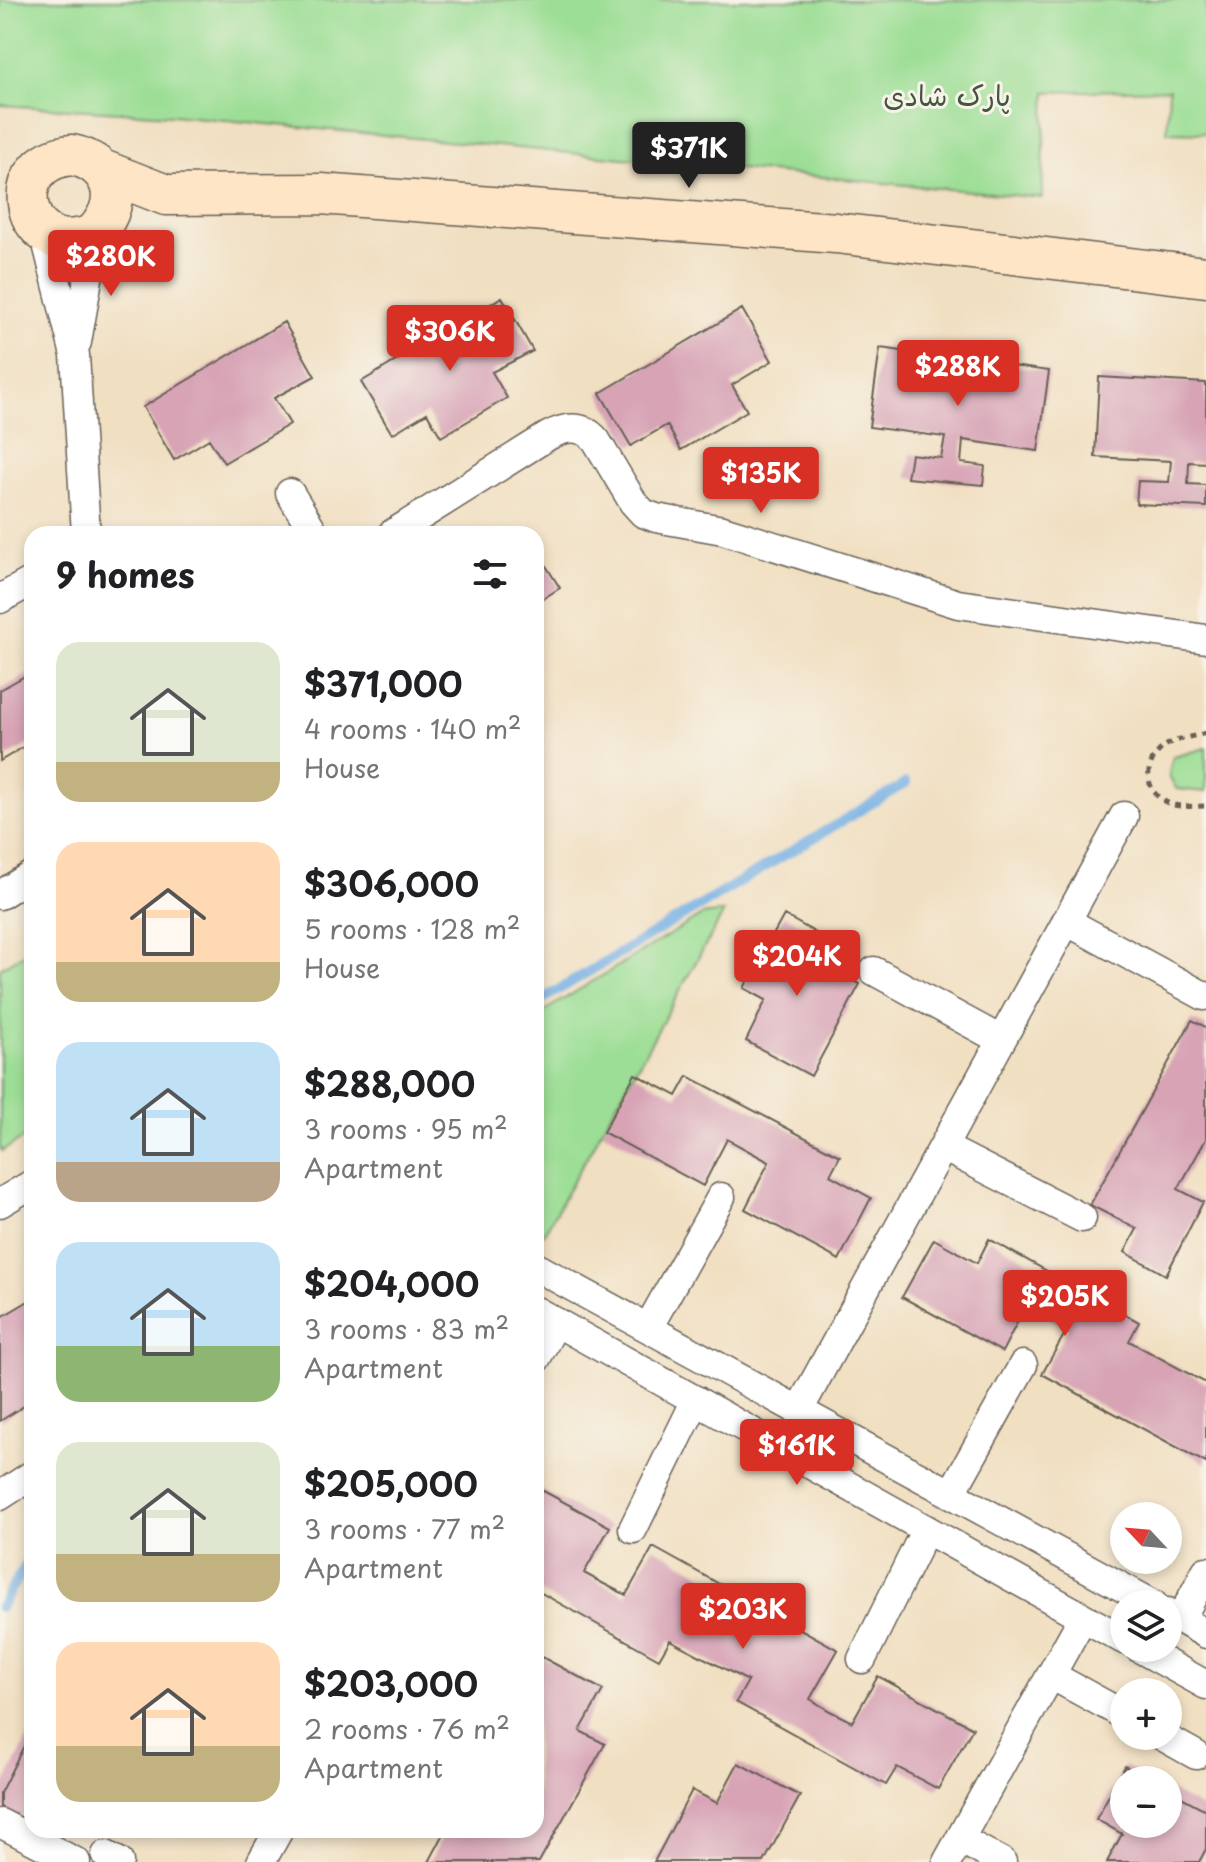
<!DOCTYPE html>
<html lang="en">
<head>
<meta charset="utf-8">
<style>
	:root { --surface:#fff; --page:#f6f6f6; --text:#202124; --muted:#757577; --accent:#d93025 }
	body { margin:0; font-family:"Playpen Sans","Playpen Sans Arabic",sans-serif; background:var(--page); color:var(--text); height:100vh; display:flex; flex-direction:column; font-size:30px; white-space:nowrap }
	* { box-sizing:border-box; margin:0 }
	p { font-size:26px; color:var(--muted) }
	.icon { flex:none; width:44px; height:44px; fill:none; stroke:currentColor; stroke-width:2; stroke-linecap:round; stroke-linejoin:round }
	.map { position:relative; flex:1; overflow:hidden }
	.panel { position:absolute; left:24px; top:526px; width:520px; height:1312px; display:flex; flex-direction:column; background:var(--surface); border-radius:24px; box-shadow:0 4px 12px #0003 }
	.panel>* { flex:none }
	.needle { width:52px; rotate:296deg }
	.fabs { position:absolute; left:1110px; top:1502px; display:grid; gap:16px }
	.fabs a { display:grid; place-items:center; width:72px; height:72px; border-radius:50%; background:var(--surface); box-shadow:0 4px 12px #0003; font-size:40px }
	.price { position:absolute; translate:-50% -68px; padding:0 18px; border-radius:8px; background:var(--accent); color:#fff; font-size:26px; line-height:52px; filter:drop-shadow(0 2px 4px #0008) }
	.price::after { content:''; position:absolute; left:50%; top:48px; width:24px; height:18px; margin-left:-12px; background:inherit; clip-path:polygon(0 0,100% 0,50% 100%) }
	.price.on { background:#222; color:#fff }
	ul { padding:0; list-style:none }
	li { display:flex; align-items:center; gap:24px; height:200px; padding:0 32px }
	li span { display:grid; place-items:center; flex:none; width:224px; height:160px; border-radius:24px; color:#555 }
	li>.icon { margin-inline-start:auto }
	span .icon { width:96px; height:96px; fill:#fffc; stroke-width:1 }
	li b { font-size:34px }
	h2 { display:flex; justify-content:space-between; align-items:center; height:96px; padding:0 32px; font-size:34px }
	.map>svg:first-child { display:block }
	.green { fill:#9cde95; stroke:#5c7d58; stroke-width:2 }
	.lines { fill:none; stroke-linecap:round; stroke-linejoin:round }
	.stream { stroke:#72aee4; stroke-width:10 }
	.building { fill:#d7a3b5 }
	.minor-casing { stroke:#676056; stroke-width:31 }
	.secondary-casing { stroke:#676056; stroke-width:43 }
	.path { stroke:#676056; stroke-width:5; stroke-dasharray:6 6; stroke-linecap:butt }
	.minor { stroke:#fff; stroke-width:28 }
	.secondary { stroke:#fee5c5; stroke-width:40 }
	.labels { text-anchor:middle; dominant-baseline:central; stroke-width:6; stroke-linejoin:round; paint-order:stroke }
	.park-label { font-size:28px; fill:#425640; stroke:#f7f3e8 }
</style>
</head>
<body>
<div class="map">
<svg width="1206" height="1862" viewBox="0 0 1206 1862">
	<rect width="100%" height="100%" fill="#f7f3e8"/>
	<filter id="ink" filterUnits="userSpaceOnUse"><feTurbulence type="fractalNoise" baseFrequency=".0125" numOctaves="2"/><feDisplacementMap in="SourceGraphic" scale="16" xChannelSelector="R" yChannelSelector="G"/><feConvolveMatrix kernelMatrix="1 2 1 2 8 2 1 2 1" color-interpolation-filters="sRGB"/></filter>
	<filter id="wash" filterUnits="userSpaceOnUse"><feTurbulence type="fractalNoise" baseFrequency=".006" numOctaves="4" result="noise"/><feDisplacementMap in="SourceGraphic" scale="32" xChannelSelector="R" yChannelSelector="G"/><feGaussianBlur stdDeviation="1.8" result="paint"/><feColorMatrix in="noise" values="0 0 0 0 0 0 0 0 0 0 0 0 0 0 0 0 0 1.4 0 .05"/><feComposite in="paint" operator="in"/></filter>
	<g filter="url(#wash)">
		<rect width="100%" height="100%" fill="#f1dfc1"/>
		<path class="green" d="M0,0H1206V133L1167,132L1169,89L1046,92L1042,198L172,115L0,105Z
			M1206,748V792L1177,789C1166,776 1169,772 1173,757Z
			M724,912L543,1235L536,1232V1016L702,915Z
			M32,949V1133L2,1151L0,1147V968Z"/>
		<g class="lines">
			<path class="stream" d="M536,1003L906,783
				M0,1607L32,1555"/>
		</g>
		<g id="blocks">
			<path class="building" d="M502,297L533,351L492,372L507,398L441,437L427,413L392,434L361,382Z
				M742,309L772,361L732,385L747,411L681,450L667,425L631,446L600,393Z
				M284,322L315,376L274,398L290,424L224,463L209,439L174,460L143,407Z
				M880,348L1049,371L1038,451L963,440L961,463L985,466L983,485L907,478L911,454L941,458L945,437L869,427Z
				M1099,377L1206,383V463L1189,462L1188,484L1206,485V507L1136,504L1138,481L1169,482L1171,461L1095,457Z
				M536,550L560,588L536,603Z
				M32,672V742L0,761V690Z
				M784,915L823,937L812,958L860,984L811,1076L746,1041L766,1000L744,988Z
				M1192,1020L1206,1027V1139L1178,1189L1203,1202L1166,1275L1125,1252L1137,1229L1090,1205Z
				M635,1074L677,1096L688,1076L840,1156L830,1175L871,1198L839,1260L745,1209L769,1162L727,1139L703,1186L603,1132Z
				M934,1239L977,1263L989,1239L1139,1322L1129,1341L1206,1383V1463L1042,1374L1068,1328L1046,1316L1026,1305L1002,1352L902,1297Z
				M32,1299V1401L0,1421V1318Z
				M536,1487L610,1527L584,1573L604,1584L626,1595L653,1547L838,1650L810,1699L830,1711L852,1722L878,1676L973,1728L938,1789L897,1767L886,1785L736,1702L748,1681L670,1640L659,1659L536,1590Z
				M542,1657L603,1690L580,1731L605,1744L539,1862H429L446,1830H536V1667Z
				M32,1730V1823L0,1807V1793Z
				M738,1763L800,1796L764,1862H654L692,1790L717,1803Z
				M1125,1766L1150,1780H1124V1824H1168V1790L1206,1810V1849L1199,1862H1107L1122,1834L1096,1819Z"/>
		</g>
	</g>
	<g filter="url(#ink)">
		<use href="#blocks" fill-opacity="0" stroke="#676056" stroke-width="2"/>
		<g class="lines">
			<g class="minor-casing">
				<path id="minor" d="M44,232L75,355L86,534
					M77,342L96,233
					M290,493L315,534
					M392,534L548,436C565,427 582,424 596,440L633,502L643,513L656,518L723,530L958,604L1206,639
					M0,599L32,581
					M0,895L32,875
					M1066,921L1204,996
					M874,971L1001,1040
					M943,1147L1082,1218
					M0,1203L32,1184
					M536,1267L1153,1604
					M536,1311L1124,1640
					M648,1328L721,1197
					M536,1359L556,1322
					M799,1410L1124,816
					M951,1494L1023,1365
					M0,1496L32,1475
					M633,1529L696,1400
					M1168,1612L1206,1634
					M1181,1619L1206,1571
					M1139,1648L1206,1685
					M862,1659L926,1529
					M1051,1675L1124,1715
					M1162,1736L1196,1755
					M0,1823L76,1862
					M960,1839L1002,1862
					M106,1855L119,1862
					M261,1862L279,1830
					M947,1862L1083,1617"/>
			</g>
			<g class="secondary-casing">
				<path id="secondary" d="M72,155C107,162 124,193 102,224C96,234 88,237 77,239C21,249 4,161 72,155Z
					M102,170L166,195L321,194L836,233L1206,277"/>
			</g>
			<path class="path" d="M1206,733C1193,737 1175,738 1164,747C1143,762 1143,792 1168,803C1180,808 1194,806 1206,806"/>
			<use href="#minor" class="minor"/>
			<use href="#secondary" class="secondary"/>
		</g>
	</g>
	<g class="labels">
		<g class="park-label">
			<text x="947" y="94">پارک شادی</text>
		</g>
	</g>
</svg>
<div class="fabs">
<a><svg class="needle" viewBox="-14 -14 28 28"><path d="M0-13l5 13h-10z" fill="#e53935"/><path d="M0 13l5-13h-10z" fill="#757577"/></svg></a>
<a><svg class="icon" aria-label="layers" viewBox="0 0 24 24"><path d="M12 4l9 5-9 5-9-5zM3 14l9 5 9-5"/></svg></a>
<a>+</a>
<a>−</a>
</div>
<b class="price on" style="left:689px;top:190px">$371K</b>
<b class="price" style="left:111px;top:298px">$280K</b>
<b class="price" style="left:450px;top:373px">$306K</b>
<b class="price" style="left:958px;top:408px">$288K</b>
<b class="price" style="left:761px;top:515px">$135K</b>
<b class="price" style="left:797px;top:998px">$204K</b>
<b class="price" style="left:1065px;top:1338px">$205K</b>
<b class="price" style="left:797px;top:1487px">$161K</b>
<b class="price" style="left:743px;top:1651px">$203K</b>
<section class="panel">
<h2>9 homes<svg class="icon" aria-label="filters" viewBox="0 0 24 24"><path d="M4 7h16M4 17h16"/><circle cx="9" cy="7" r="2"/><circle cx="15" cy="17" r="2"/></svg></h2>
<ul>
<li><span style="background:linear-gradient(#dfe7d0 75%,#c2b280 0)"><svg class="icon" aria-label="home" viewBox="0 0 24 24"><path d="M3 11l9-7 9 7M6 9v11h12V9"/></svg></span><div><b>$371,000</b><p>4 rooms · 140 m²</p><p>House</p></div></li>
<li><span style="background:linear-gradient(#ffd9b3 75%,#c2b280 0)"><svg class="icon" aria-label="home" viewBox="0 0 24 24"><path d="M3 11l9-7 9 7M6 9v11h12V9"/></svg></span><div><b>$306,000</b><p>5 rooms · 128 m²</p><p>House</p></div></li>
<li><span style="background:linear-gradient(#bfe0f5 75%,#b9a48a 0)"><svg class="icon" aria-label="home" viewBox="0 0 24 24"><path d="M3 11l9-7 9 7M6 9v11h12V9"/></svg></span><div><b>$288,000</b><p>3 rooms · 95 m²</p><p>Apartment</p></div></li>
<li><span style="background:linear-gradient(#bfe0f5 65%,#8fb573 0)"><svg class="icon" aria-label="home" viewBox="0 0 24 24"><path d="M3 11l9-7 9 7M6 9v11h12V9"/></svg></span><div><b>$204,000</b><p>3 rooms · 83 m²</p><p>Apartment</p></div></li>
<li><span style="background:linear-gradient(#dfe7d0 70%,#c2b280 0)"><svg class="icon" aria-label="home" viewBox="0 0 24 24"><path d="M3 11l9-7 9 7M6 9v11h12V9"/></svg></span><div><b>$205,000</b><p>3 rooms · 77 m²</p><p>Apartment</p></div></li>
<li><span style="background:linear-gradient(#ffd9b3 65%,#c2b280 0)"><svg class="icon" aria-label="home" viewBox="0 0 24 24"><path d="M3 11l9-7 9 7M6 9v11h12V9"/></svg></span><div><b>$203,000</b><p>2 rooms · 76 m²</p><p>Apartment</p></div></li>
</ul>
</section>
</div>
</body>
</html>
